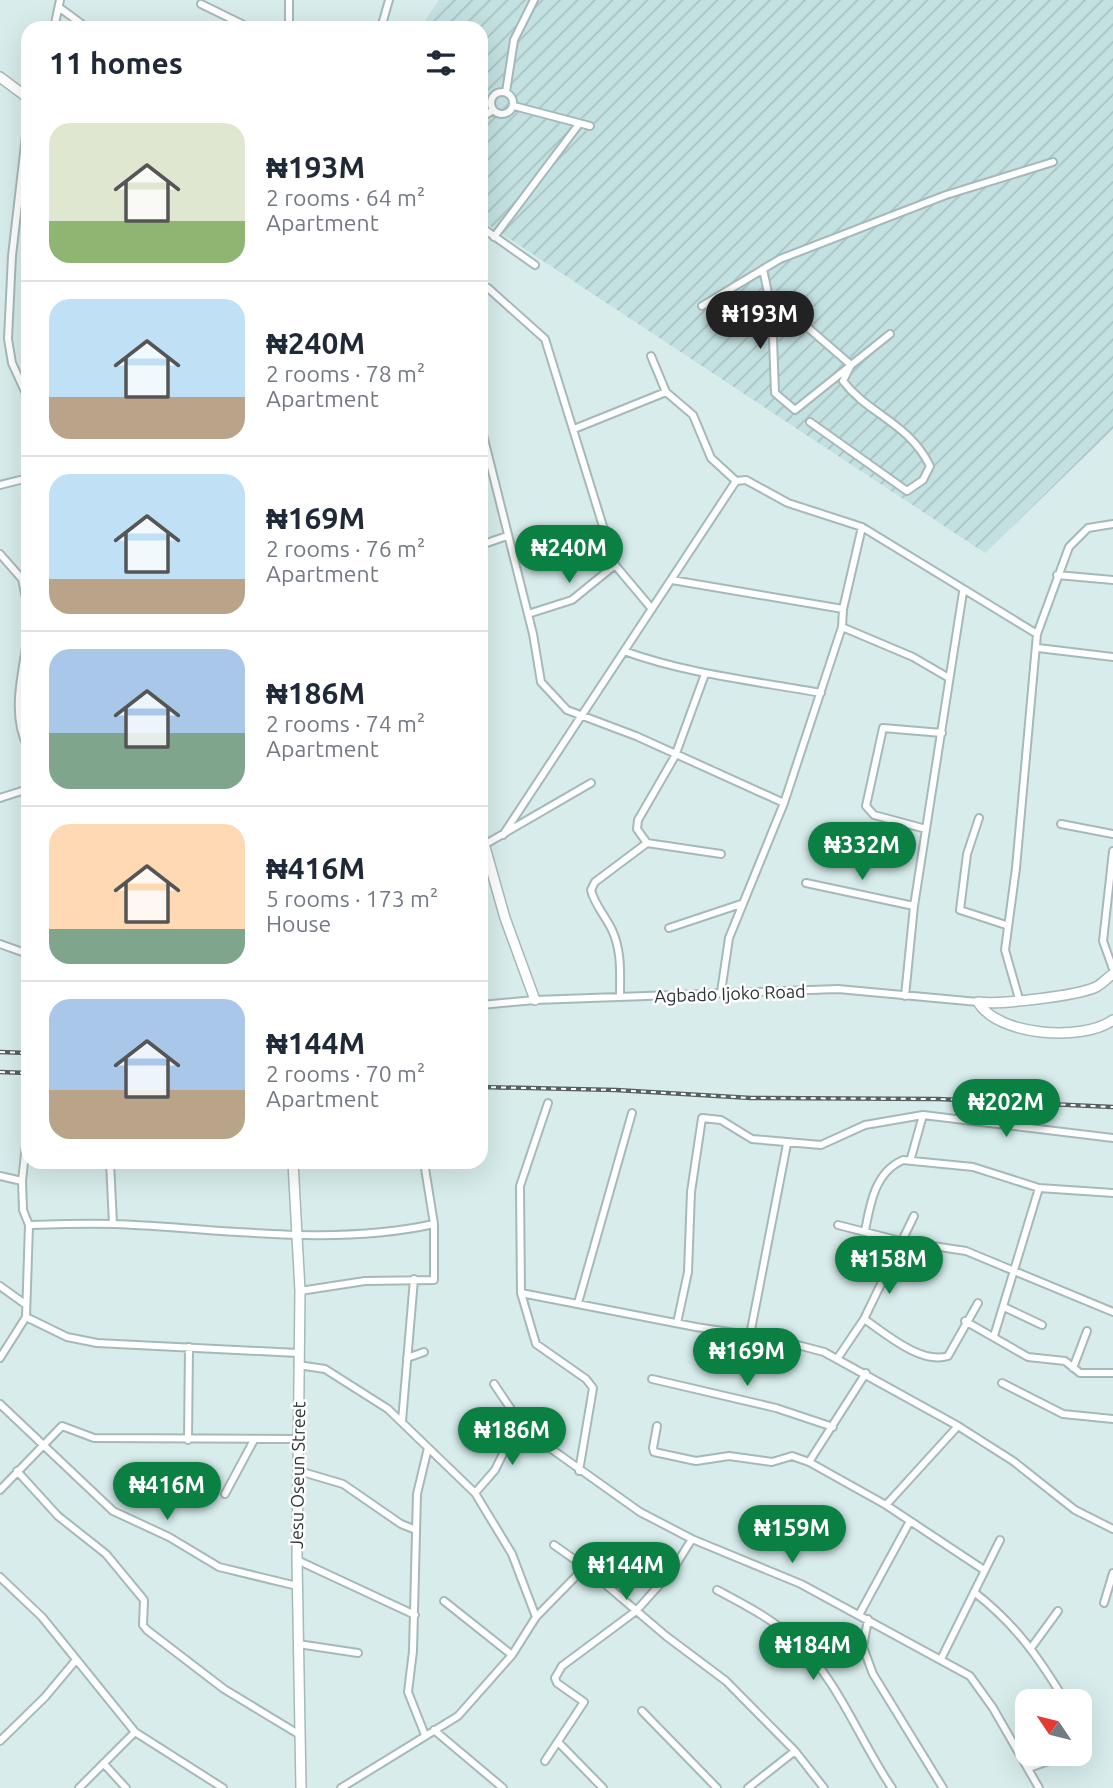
<!DOCTYPE html>
<html lang="en">
<head>
<meta charset="utf-8">
<style>
	:root { --surface:#fff; --page:#f2f2f3; --text:#1f2937; --muted:#747a83; --line:#e0e1e3; --accent:#0b8043 }
	body { margin:0; font-family:Ubuntu,sans-serif; background:var(--page); color:var(--text); height:100vh; display:flex; flex-direction:column; font-size:26px; white-space:nowrap }
	* { box-sizing:border-box; margin:0 }
	p { font-size:23px; color:var(--muted) }
	.icon { flex:none; width:38px; height:38px; fill:none; stroke:currentColor; stroke-width:2; stroke-linecap:round; stroke-linejoin:round }
	.map { position:relative; flex:1; overflow:hidden }
	.side { position:absolute; left:21px; top:21px; width:467px; height:1148px; display:flex; flex-direction:column; background:var(--surface); border-radius:21px; box-shadow:0 7px 28px #0002 }
	.side>* { flex:none }
	.needle { width:46px; rotate:305deg }
	.tools { position:absolute; left:1015px; top:1689px; display:grid; gap:14px }
	.tools a { display:grid; place-items:center; width:77px; height:77px; border-radius:14px; background:var(--surface); box-shadow:0 7px 28px #0002; font-size:35px }
	.price { position:absolute; translate:-50% -60px; padding:0 16px; border-radius:24px; background:var(--accent); color:#fff; font-size:23px; line-height:46px; filter:drop-shadow(0 2px 4px #0008) }
	.price::after { content:''; position:absolute; left:50%; top:42px; width:21px; height:16px; margin-left:-10px; background:inherit; clip-path:polygon(0 0,100% 0,50% 100%) }
	.price.current { background:#222; color:#fff }
	ul { padding:0; list-style:none }
	li { display:flex; align-items:center; gap:21px; height:175px; padding:0 28px }
	li+li { border-top:2px solid var(--line) }
	li span { display:grid; place-items:center; flex:none; width:196px; height:140px; border-radius:21px; color:#555 }
	li>.icon { margin-inline-start:auto }
	span .icon { width:84px; height:84px; fill:#fffc; stroke-width:1 }
	li b { font-size:30px }
	h2 { display:flex; justify-content:space-between; align-items:center; height:84px; padding:0 28px; font-size:30px }
	.map>svg:first-child { display:block }
	.industrial { fill:url(#industrial-furrows) }
	.lines { fill:none; stroke-linecap:round; stroke-linejoin:round }
	.minor-casing { stroke:#a6b9b9; stroke-width:10 }
	.secondary-casing { stroke:#a6b9b9; stroke-width:12 }
	.minor { stroke:#fff; stroke-width:6 }
	.secondary { stroke:#fff; stroke-width:9 }
	.rail-casing { stroke:#566060; stroke-width:4.5 }
	.rail { stroke:#fff; stroke-width:2; stroke-dasharray:5; stroke-linecap:butt }
	.labels { text-anchor:middle; dominant-baseline:central; stroke-width:5; stroke-linejoin:round; paint-order:stroke }
	.street-label { font-size:18px; fill:#2d3434; stroke:#fff }
</style>
</head>
<body>
<div class="map">
<svg width="1113" height="1788" viewBox="0 0 1113 1788">
	<defs>
		<pattern id="industrial-furrows" width="10" height="10" patternUnits="userSpaceOnUse" patternTransform="scale(1.75)"><rect width="10" height="10" fill="#c4e1e1"/><path d="M-1 1l2-2M0 10L10 0M9 11l2-2" fill="none" stroke="#a9c2c2"/></pattern>
	</defs>
	<rect width="100%" height="100%" fill="#d8ecec"/>
	<path class="industrial" d="M439,0H1113V429L985,553L481,220V28H420Z"/>
	<g class="lines">
		<g class="minor-casing">
			<path id="minor" d="M201,4L250,28
				M60,8L87,28
				M54,28L60,0
				M289,28V0
				M381,28L389,0
				M491 103a11 11 0 1 1 22 0a11 11 0 1 1-22 0Z
				M506,92L514,40L534,0
				M514,106L590,126
				M28,118L12,256L8,339L12,363L28,398
				M481,118L493,110
				M481,227L535,265
				M494,237L579,124
				M763,269L772,312L775,393L795,410L890,334
				M488,288L545,339L615,565L652,609
				M768,293L851,365L843,381C869,415 908,422 930,466L923,480L907,491L810,422
				M702,306L780,259L946,195L1053,162
				M651,356L666,392L693,415L711,458L736,481L746,480L788,503L862,527L1037,634
				M481,427L533,634L541,682L567,710L636,736L784,803
				M574,429L666,392
				M0,485L28,478
				M481,545L507,536
				M0,554L22,579L28,608
				M1057,575L1113,580
				M672,580L843,609
				M528,614L572,600L615,565
				M842,627L913,657L949,678
				M28,635C23,672 10,713 28,748
				M1038,648L1113,657
				M624,651C687,674 755,681 821,693
				M0,798L28,789
				M979,818L967,854L960,910L1006,925
				M1061,824L1113,834
				M926,829L874,815L866,806L883,728L942,733
				M503,835L736,481
				M647,843L637,829L638,820L675,756L705,674
				M484,845L591,783
				M1113,851L1103,941L1113,969
				M806,883L914,906
				M669,928L741,904
				M0,944L28,954
				M721,992L729,938L784,803L842,627L843,609L862,527
				M905,996L914,906L963,592
				M620,997C620,975 622,951 612,930C606,917 594,904 591,890L595,882L647,843L721,854
				M1019,999L1005,950L1016,868L1037,634L1069,547L1088,528L1113,524
				M481,1005L535,1000L838,989L978,1002
				M548,1103L520,1186L521,1293L536,1344L586,1379L593,1388L579,1471
				M911,1158L923,1115L1113,1138
				M110,1162L113,1224
				M0,1176L22,1181
				M29,1225C58,1224 86,1223 115,1224C220,1228 330,1247 434,1224
				M838,1225L900,1241L966,1251L1113,1312
				M865,1231C870,1204 875,1172 903,1160L973,1167L1039,1188L1113,1193
				M0,1286L25,1304
				M300,1291L365,1281L434,1280V1224L424,1162
				M521,1293L696,1327L775,1339L824,1352L958,1426L1013,1461L1075,1510L1113,1529
				M578,1303L632,1113
				M1004,1307L1042,1325
				M26,1317L67,1337L97,1343L298,1353
				M864,1319C885,1333 921,1365 948,1356L978,1303
				M965,1321L1028,1357L1065,1361L1080,1373H1113
				M677,1323L688,1272L691,1192L702,1118L721,1120L752,1139L821,1145L865,1125L923,1115
				M750,1335L787,1144
				M994,1336L1039,1188
				M0,1358L26,1317L29,1225L23,1210L22,1181L27,1135
				M407,1358L424,1352
				M837,1359L864,1319L914,1216
				M298,1365L325,1369L388,1409L475,1493L512,1554L536,1617
				M1073,1368L1087,1331
				M652,1379L776,1408L833,1427
				M1002,1383L1063,1414L1113,1419
				M494,1384L519,1421L543,1443L640,1512L692,1539L801,1584L970,1676L993,1708L1039,1788
				M0,1404L113,1511L169,1537L219,1567L297,1586
				M402,1421L414,1279
				M657,1426L653,1448L654,1452L696,1461L729,1456L772,1462L792,1456L809,1462L886,1505L984,1570
				M188,1440L189,1347
				M809,1462L866,1373
				M17,1471L58,1516L106,1554L144,1600L143,1625L147,1630L224,1689L300,1735
				M299,1471L343,1484L401,1524L416,1530
				M0,1490L62,1426L94,1438L299,1439
				M475,1493L495,1470L519,1421
				M225,1494L254,1440
				M886,1505L958,1426
				M554,1545L585,1567L666,1636L726,1681L795,1751L824,1788
				M297,1560L415,1615
				M0,1577L42,1617L135,1732L223,1788
				M717,1590C745,1605 775,1620 798,1643C838,1680 861,1743 892,1788
				M974,1592C1015,1624 1038,1656 1065,1701
				M444,1601L512,1655
				M1104,1603L1113,1573
				M859,1615L910,1521
				M868,1619L863,1647L873,1674L943,1788
				M298,1644L358,1653
				M1031,1648L1058,1611
				M941,1659L1000,1540
				M642,1711L717,1788
				M1080,1726L1087,1742L1080,1749
				M434,1730L503,1788
				M425,1735L408,1692L413,1651L417,1494L428,1448
				M0,1741L45,1697L76,1660
				M559,1743L603,1788
				M545,1761L584,1702L557,1683L555,1678L562,1666L636,1611L672,1571L692,1539
				M105,1765L126,1788
				M1029,1768L1068,1754
				M79,1788L135,1732
				M341,1788L458,1716L512,1655L536,1617L585,1567
				M748,1788L795,1751"/>
		</g>
		<g class="secondary-casing">
			<path id="secondary" d="M0,77L28,98
				M481,833L505,918L535,1000
				M978,1002C998,1036 1082,1042 1113,1020
				M978,1002C998,1005 1077,996 1096,987C1102,984 1107,978 1113,974
				M293,1162L300,1291L297,1560L301,1788"/>
		</g>
		<use href="#minor" class="minor"/>
		<use href="#secondary" class="secondary"/>
		<g class="rail-casing">
			<path id="rail" d="M0,1052L28,1053
				M0,1072L28,1073
				M481,1087L616,1090L751,1098L938,1099L1113,1107"/>
		</g>
		<use href="#rail" class="rail"/>
	</g>
	<g class="labels">
		<g class="street-label">
			<text transform="translate(730 993) rotate(-2)">Agbado Ijoko Road</text>
			<text transform="translate(297 1475) rotate(-89)">Jesu Oseun Street</text>
		</g>
	</g>
</svg>
<div class="tools">
<a><svg class="needle" viewBox="-14 -14 28 28"><path d="M0-13l5 13h-10z" fill="#e53935"/><path d="M0 13l5-13h-10z" fill="#747a83"/></svg></a>
</div>
<b class="price current" style="left:760px;top:351px">₦193M</b>
<b class="price" style="left:569px;top:585px">₦240M</b>
<b class="price" style="left:862px;top:882px">₦332M</b>
<b class="price" style="left:1006px;top:1139px">₦202M</b>
<b class="price" style="left:889px;top:1296px">₦158M</b>
<b class="price" style="left:747px;top:1388px">₦169M</b>
<b class="price" style="left:512px;top:1467px">₦186M</b>
<b class="price" style="left:167px;top:1522px">₦416M</b>
<b class="price" style="left:792px;top:1565px">₦159M</b>
<b class="price" style="left:626px;top:1602px">₦144M</b>
<b class="price" style="left:813px;top:1682px">₦184M</b>
<section class="side">
<h2>11 homes<svg class="icon" aria-label="filters" viewBox="0 0 24 24"><path d="M4 7h16M4 17h16"/><circle cx="9" cy="7" r="2"/><circle cx="15" cy="17" r="2"/></svg></h2>
<ul>
<li><span style="background:linear-gradient(#dfe7d0 70%,#8fb573 0)"><svg class="icon" aria-label="home" viewBox="0 0 24 24"><path d="M3 11l9-7 9 7M6 9v11h12V9"/></svg></span><div><b>₦193M</b><p>2 rooms · 64 m²</p><p>Apartment</p></div></li>
<li><span style="background:linear-gradient(#bfe0f5 70%,#b9a48a 0)"><svg class="icon" aria-label="home" viewBox="0 0 24 24"><path d="M3 11l9-7 9 7M6 9v11h12V9"/></svg></span><div><b>₦240M</b><p>2 rooms · 78 m²</p><p>Apartment</p></div></li>
<li><span style="background:linear-gradient(#bfe0f5 75%,#b9a48a 0)"><svg class="icon" aria-label="home" viewBox="0 0 24 24"><path d="M3 11l9-7 9 7M6 9v11h12V9"/></svg></span><div><b>₦169M</b><p>2 rooms · 76 m²</p><p>Apartment</p></div></li>
<li><span style="background:linear-gradient(#a9c7e8 60%,#7fa58c 0)"><svg class="icon" aria-label="home" viewBox="0 0 24 24"><path d="M3 11l9-7 9 7M6 9v11h12V9"/></svg></span><div><b>₦186M</b><p>2 rooms · 74 m²</p><p>Apartment</p></div></li>
<li><span style="background:linear-gradient(#ffd9b3 75%,#7fa58c 0)"><svg class="icon" aria-label="home" viewBox="0 0 24 24"><path d="M3 11l9-7 9 7M6 9v11h12V9"/></svg></span><div><b>₦416M</b><p>5 rooms · 173 m²</p><p>House</p></div></li>
<li><span style="background:linear-gradient(#a9c7e8 65%,#b9a48a 0)"><svg class="icon" aria-label="home" viewBox="0 0 24 24"><path d="M3 11l9-7 9 7M6 9v11h12V9"/></svg></span><div><b>₦144M</b><p>2 rooms · 70 m²</p><p>Apartment</p></div></li>
</ul>
</section>
</div>
</body>
</html>
